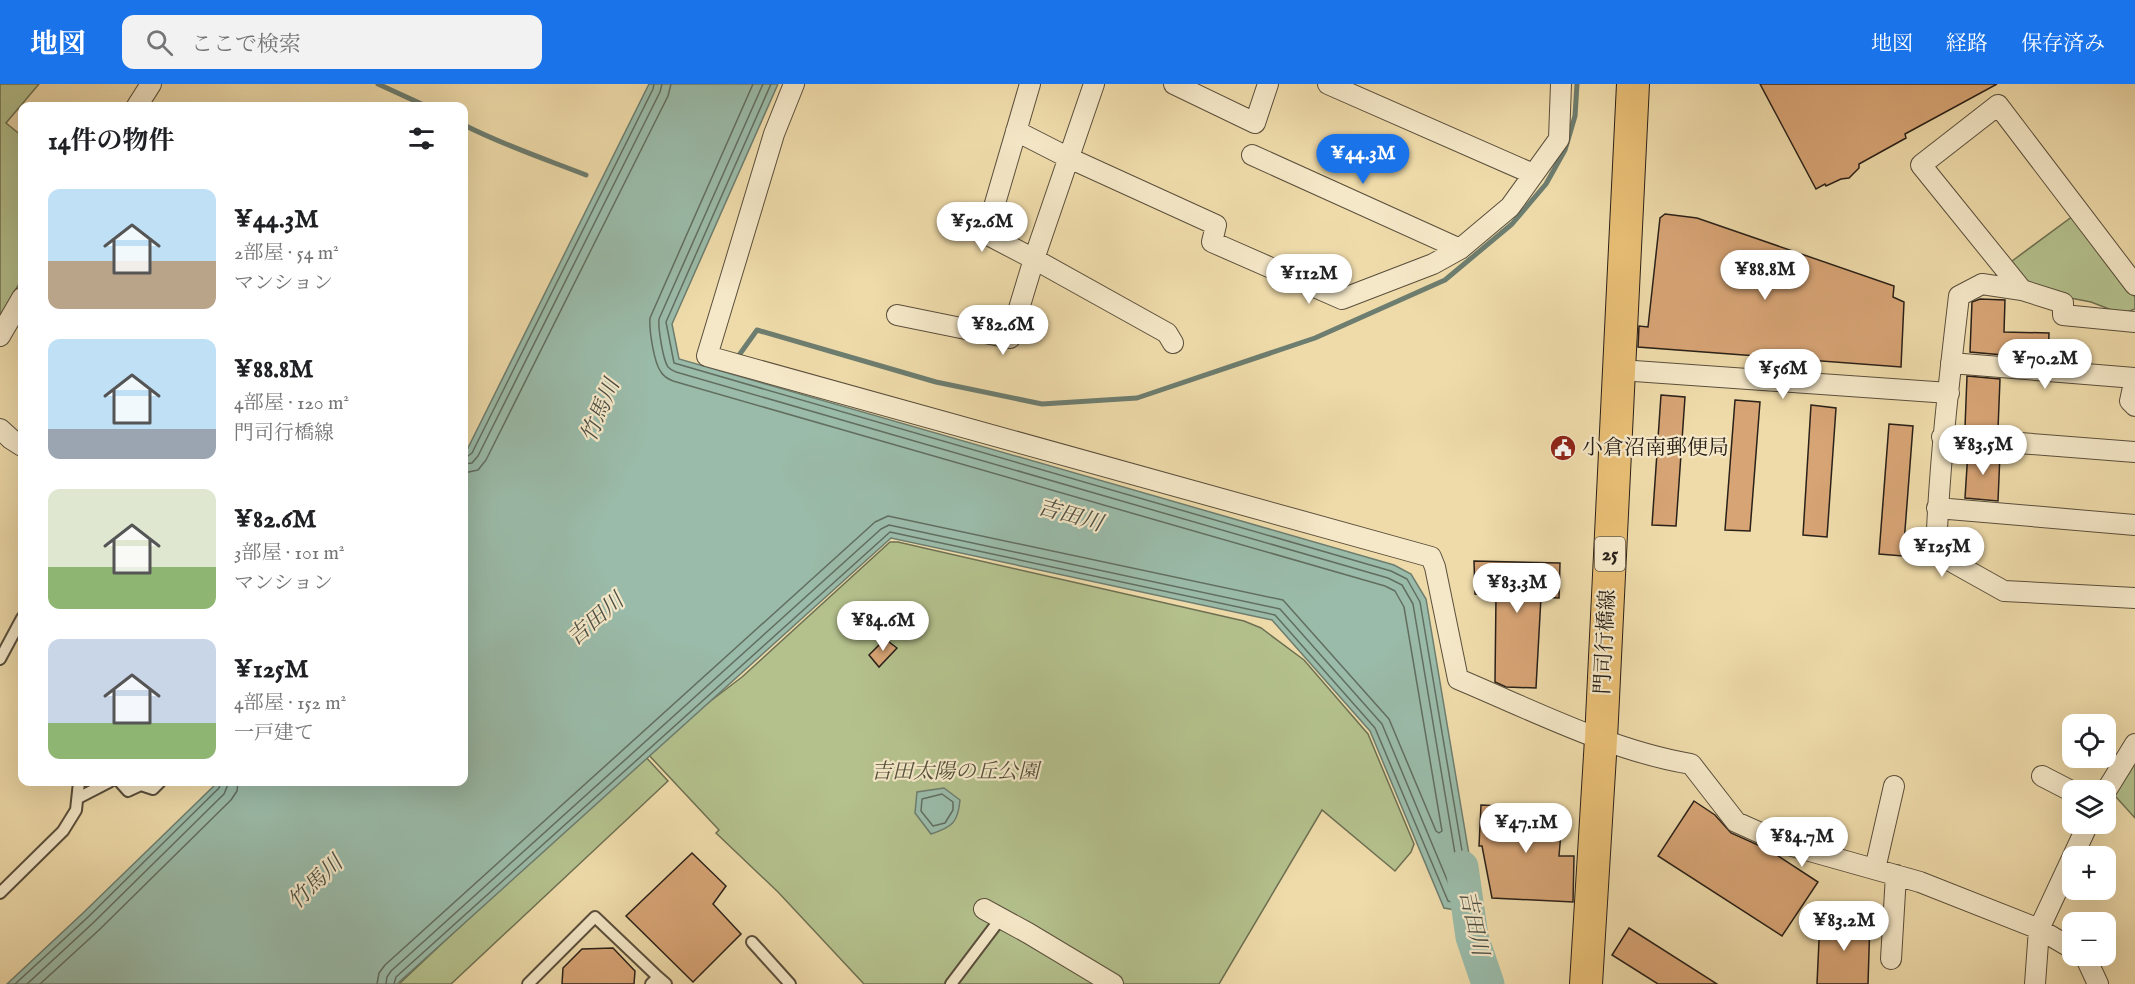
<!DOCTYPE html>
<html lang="ja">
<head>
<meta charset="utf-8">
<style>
	:root { --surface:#fff; --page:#f2f2f2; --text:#202124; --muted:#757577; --accent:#1a73e8 }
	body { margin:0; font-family:"IM FELL English","Noto Serif JP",serif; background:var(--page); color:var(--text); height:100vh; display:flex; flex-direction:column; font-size:22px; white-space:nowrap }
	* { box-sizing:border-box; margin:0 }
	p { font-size:20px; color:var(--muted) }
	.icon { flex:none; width:33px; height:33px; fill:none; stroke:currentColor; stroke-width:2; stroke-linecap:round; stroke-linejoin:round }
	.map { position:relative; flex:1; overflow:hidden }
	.details { position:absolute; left:18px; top:18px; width:450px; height:684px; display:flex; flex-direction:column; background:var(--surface); border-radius:12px; box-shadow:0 6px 24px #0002 }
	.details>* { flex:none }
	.buttons { position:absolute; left:2062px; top:630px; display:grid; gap:12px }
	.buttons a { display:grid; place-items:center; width:54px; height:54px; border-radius:12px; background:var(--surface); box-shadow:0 6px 24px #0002; font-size:30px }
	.price { position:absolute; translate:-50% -51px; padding:0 14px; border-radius:21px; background:#fff; color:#222; font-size:20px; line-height:39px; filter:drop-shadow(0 2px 3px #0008) }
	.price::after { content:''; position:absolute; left:50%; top:36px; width:18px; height:14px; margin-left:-9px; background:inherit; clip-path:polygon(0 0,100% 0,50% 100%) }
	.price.active { background:var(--accent); color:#fff }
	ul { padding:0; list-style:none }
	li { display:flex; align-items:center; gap:18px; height:150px; padding:0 30px }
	li span { display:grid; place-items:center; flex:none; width:168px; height:120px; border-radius:12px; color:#555 }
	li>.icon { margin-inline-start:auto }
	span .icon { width:72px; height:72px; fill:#fffc; stroke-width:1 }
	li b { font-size:26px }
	h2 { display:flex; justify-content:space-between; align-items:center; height:72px; padding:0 30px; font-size:26px }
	header { display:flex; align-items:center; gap:36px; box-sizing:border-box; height:84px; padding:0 30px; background:var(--accent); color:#fff }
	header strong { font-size:28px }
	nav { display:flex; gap:33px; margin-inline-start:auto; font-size:21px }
	.search { width:420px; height:54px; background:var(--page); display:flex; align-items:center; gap:15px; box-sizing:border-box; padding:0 21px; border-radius:12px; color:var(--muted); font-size:22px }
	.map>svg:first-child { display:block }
	.green { fill:#b4c18d; stroke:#6e7052; stroke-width:1.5 }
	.water { fill:#9abba9; stroke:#6d7d6f; stroke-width:1.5 }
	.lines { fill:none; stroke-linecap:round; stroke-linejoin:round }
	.shore { stroke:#626e60; stroke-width:1.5 }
	.stream { stroke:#6d7d6f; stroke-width:5 }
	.river { stroke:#9abba9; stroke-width:33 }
	.building { fill:#d7a475; stroke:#292018; stroke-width:1.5 }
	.service-casing { stroke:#5a4f3c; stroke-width:14 }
	.minor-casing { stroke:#5a4f3c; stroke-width:22 }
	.primary-casing { stroke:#292018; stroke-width:34 }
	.service { stroke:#f5e8c8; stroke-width:10 }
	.minor { stroke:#f5e8c8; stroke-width:20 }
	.primary { stroke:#e8be75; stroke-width:32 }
	.labels { text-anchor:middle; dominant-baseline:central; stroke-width:4.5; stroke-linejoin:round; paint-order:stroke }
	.shield { fill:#f5e8c8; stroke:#665c4d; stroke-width:1.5 }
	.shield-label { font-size:20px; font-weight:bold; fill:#292018 }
	.poi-label { font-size:21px; fill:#292018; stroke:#f5e8c8; text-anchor:start }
	.street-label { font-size:21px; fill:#292018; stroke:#f5e8c8 }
	.park-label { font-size:21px; font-style:italic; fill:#53503b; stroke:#f5e8c8 }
	.water-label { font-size:22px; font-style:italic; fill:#4b4e44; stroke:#f5e8c8 }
</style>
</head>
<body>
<header>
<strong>地図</strong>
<div class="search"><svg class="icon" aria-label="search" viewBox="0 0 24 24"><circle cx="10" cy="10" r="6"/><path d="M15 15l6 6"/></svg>ここで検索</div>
<nav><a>地図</a><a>経路</a><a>保存済み</a></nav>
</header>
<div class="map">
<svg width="2135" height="900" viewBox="0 0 2135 900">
	<rect width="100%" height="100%" fill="#efdbaa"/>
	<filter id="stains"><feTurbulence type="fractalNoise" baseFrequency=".00333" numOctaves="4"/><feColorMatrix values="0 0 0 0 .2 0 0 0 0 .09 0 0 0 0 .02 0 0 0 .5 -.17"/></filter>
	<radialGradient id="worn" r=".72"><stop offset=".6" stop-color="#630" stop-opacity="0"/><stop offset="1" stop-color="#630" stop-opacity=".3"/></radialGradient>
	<path class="green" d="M0,0H39L6,39L22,52V195L0,232Z
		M2073,132L2135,213V225L2122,230L2091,218L2065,213L2027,202L2008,180Z
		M890,458H898L1244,537L1261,544L1304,576L1368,650L1414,760L1411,768L1395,787L1322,726L1219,900H864L778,808L716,749L719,746L645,667L742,593Z
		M643,670L668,697L451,900H399Z
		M2135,670V734L2107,703Z"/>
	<path class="water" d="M649,0H778L672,240L679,275L1394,481L1411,490L1426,515L1479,830L1444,824L1370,647L1272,536L891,454L397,900H7L83,829L218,698H464V372Z
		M944,704L960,716C958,739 952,743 931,750L915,729L917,708Z"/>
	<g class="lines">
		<path class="shore" d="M464,373L468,372L472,369L653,5L654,0
			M464,380L472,379L478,372L660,8L662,0
			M464,389L478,386L486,376L668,12L671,0
			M942,710L953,718V726L945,739L933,742L921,727L922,715Z
			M15,900L87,834L219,704L221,698
			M27,900L93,839L224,710L229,698
			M40,900L99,846L231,716L237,707L238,698
			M377,900L379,889L385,881L875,438L888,432L1283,516L1389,635L1436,747L1439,749L1442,747L1404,523L1395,507L1385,502L673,297C668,295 664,293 661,288C654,279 649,246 650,234L753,0
			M386,900L387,893L391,887L881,445L889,441L1280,525L1382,640L1453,810L1459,813L1462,811L1413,520L1402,501L1388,494L676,288C672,286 671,286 668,283C663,276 658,244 659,235L763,0
			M394,900L396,893L890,448L1275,531L1375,644L1448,817L1468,822L1471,820L1420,518L1407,495L1391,487L674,279L666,238L771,0"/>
		<path class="stream" d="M378,0L426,22
			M464,41C503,61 545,75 586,91
			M737,274L757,246L936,298L1042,320L1137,314L1315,254L1445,196L1512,140L1546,100L1565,66L1575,32L1577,0"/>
		<path class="river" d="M1462,783L1472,853L1488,900"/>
	</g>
	<path class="building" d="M1760,0H1997L1905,50L1906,54L1859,80V84L1849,94L1841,95L1826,102L1825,100L1816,105Z
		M1665,130L1697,134L1894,202L1893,213L1904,218L1901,283L1638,263L1639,242L1648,243L1660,134Z
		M1980,215L2005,216L2004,248L2049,249L2048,275L1970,268L1972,218Z
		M1967,292L2000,295L1998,345L1965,343Z
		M1661,311L1685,313L1676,442L1652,441Z
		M1735,316L1760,318L1750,447L1725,446Z
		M1811,321L1836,324L1827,453L1803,451Z
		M1889,340L1913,342L1903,472L1879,470Z
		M1968,367L2000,370L1998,417L1965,414Z
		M1474,477L1560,479L1559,514L1541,513L1536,604L1506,603L1495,598L1496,511L1475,510Z
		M885,555L897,564L879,583L869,571Z
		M1694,717L1715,731L1731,749L1769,766L1818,798L1782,852L1658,772Z
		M1481,721L1563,725L1559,772H1574L1573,818L1492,814L1482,762H1479Z
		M692,769L726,802L713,820L741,850L693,898L626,832Z
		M1820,835L1870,836L1868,900H1817Z
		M1629,844L1717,900H1658L1612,871Z
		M613,864L635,887L634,900H562L563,884L582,865Z"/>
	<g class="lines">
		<g class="service-casing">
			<path id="service" d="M0,575L22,534
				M120,698L128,707L141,701L153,705L160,698
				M78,714L109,698
				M0,809L63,747L76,726L79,698
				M752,858L790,900
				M528,900L595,833L658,893
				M651,900L658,893L666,900
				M951,900L1001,834"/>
		</g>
		<g class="minor-casing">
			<path id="minor" d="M794,0L774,50L707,272L1431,473L1435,483L1458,595C1532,626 1612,667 1691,680L1736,738L1785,760L1920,798L2039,845L2073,865
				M1030,0L986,150L1034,175L1094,0
				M1174,0L1255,39L1268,0
				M1328,0L1533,90
				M137,22L151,0
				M1016,47L1069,74L1216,141L1212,158L1342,215L1433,180L1460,165L1510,123L1559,55L1561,0
				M1252,71L1460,165
				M2022,206L1921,81L1998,21L2135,201
				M897,231L1010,254L1034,175L1167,249L1173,259
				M2135,238L2063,231V219L2022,206L1982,200L1959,212C1949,297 1939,382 1936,469L2004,507L2135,514
				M0,252L22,214
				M1951,279L2135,294L2130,317L2135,322
				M1620,286L1949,309
				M0,345L11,355L22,362
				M1942,353L2135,368
				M1937,424L2135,441
				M2042,692L2073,708
				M2106,707L2135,660
				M1875,785L1894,702
				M984,825L1028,849L1113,900
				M2085,872L2098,900
				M1891,875L1896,791
				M2035,900L2039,845L2088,740"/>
		</g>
		<g class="primary-casing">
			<path id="primary" d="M1586,900L1601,655L1633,0"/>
		</g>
		<use href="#service" class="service"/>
		<use href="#minor" class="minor"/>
		<use href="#primary" class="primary"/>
	</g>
	<defs>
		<g id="civic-disc" transform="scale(1.35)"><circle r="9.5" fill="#8f2418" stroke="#f5e8c8"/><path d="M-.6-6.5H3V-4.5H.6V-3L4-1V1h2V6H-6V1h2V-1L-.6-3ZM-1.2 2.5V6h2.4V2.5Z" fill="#fff"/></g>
	</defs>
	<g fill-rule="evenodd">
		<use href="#civic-disc" x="1563" y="364"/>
	</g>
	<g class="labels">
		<rect class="shield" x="1595" y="453" width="30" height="34" rx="4.5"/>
		<g class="shield-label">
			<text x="1610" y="470">25</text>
		</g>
		<g class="poi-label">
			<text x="1582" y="364">小倉沼南郵便局</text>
		</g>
		<g class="street-label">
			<text transform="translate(1606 558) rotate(-87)">門司行橋線</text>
		</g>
		<g class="park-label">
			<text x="955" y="688">吉田太陽の丘公園</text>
		</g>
		<g class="water-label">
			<text transform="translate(601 327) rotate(-67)">竹馬川</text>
			<text transform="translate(1070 432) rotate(16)">吉田川</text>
			<text transform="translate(596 536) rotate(-41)">吉田川</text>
			<text transform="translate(316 799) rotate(-44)">竹馬川</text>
			<text transform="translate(1473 839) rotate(78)">吉田川</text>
		</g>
	</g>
	<rect width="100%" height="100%" filter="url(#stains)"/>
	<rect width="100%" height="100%" fill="url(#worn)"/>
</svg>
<div class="buttons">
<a><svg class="icon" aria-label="locate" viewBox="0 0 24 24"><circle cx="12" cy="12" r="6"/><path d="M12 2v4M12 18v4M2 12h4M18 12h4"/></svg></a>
<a><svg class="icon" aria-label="layers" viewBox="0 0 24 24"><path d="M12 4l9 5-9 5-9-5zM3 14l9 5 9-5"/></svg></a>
<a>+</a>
<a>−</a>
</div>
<b class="price active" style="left:1363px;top:101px">¥44.3M</b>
<b class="price" style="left:982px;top:169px">¥52.6M</b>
<b class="price" style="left:1765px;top:217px">¥88.8M</b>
<b class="price" style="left:1309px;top:221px">¥112M</b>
<b class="price" style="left:1003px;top:272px">¥82.6M</b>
<b class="price" style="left:2045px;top:306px">¥70.2M</b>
<b class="price" style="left:1783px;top:316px">¥56M</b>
<b class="price" style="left:1983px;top:392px">¥83.5M</b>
<b class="price" style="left:1942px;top:494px">¥125M</b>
<b class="price" style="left:1517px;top:530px">¥83.3M</b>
<b class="price" style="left:883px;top:568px">¥84.6M</b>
<b class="price" style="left:1526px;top:770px">¥47.1M</b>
<b class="price" style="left:1802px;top:784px">¥84.7M</b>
<b class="price" style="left:1844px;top:868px">¥83.2M</b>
<section class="details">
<h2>14件の物件<svg class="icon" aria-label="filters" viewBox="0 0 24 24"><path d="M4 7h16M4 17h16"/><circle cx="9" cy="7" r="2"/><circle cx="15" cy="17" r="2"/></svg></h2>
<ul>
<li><span style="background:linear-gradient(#bfe0f5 60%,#b9a48a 0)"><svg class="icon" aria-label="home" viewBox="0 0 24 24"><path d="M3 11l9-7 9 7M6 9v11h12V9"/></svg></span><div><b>¥44.3M</b><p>2部屋 · 54 m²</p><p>マンション</p></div></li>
<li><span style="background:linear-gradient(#bfe0f5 75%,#9aa5b1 0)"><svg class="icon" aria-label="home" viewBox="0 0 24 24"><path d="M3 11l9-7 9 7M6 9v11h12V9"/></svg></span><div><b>¥88.8M</b><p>4部屋 · 120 m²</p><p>門司行橋線</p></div></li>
<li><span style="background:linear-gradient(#dfe7d0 65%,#8fb573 0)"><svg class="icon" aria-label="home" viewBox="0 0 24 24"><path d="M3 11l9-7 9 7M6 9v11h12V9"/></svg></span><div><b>¥82.6M</b><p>3部屋 · 101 m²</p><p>マンション</p></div></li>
<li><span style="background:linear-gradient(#c9d6e8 70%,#8fb573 0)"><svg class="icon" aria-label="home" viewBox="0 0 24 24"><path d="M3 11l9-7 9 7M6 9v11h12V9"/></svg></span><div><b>¥125M</b><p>4部屋 · 152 m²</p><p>一戸建て</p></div></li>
</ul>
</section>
</div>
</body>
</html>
